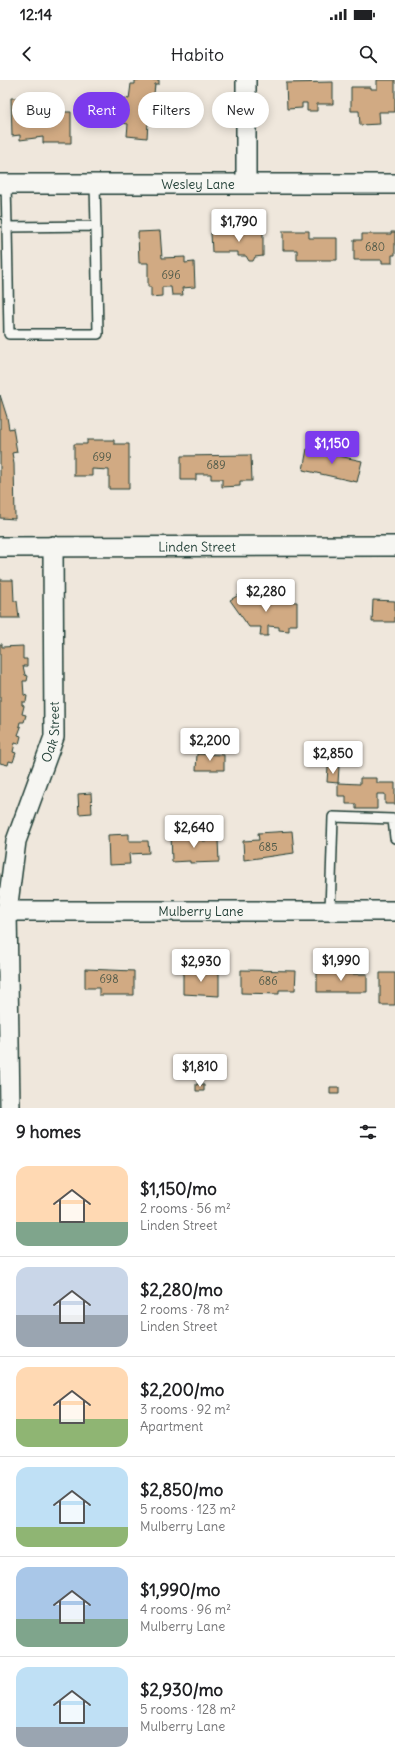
<!DOCTYPE html>
<html lang="en">
<head>
<meta charset="utf-8">
<style>
	:root { --surface:#fff; --page:#f6f6f6; --text:#202124; --muted:#757577; --line:#e0e0e0; --accent:#7c3aed }
	body { margin:0; font-family:Delius,sans-serif; background:var(--page); color:var(--text); height:100vh; display:flex; flex-direction:column; font-size:15px; white-space:nowrap }
	* { box-sizing:border-box; margin:0 }
	p { font-size:13px; color:var(--muted) }
	.icon { flex:none; width:22px; height:22px; fill:none; stroke:currentColor; stroke-width:2; stroke-linecap:round; stroke-linejoin:round }
	.map { position:relative; height:1028px; overflow:hidden }
	.panel { display:flex; flex-direction:column; background:var(--surface); flex:1 }
	.panel>* { flex:none }
	.guide { position:absolute; left:12px; top:12px; width:371px; height:36px; display:flex; gap:8px }
	.price { position:absolute; translate:-50% -34px; padding:0 9px; border-radius:4px; background:#fff; color:#222; font-size:13px; line-height:26px; filter:drop-shadow(0 1px 2px #0008) }
	.price::after { content:''; position:absolute; left:50%; top:24px; width:12px; height:9px; margin-left:-6px; background:inherit; clip-path:polygon(0 0,100% 0,50% 100%) }
	.price.on { background:var(--accent); color:#fff }
	ul { padding:0; list-style:none }
	li { display:flex; align-items:center; gap:12px; height:100px; padding:0 16px }
	li+li { border-top:1px solid var(--line) }
	li span { display:grid; place-items:center; flex:none; width:112px; height:80px; border-radius:12px; color:#555 }
	li>.icon { margin-inline-start:auto }
	span .icon { width:48px; height:48px; fill:#fffc; stroke-width:1 }
	li b { font-size:17px }
	h2 { display:flex; justify-content:space-between; align-items:center; height:48px; padding:0 16px; font-size:17px }
	.pill { padding:0 14px; border-radius:18px; background:var(--surface); box-shadow:0 2px 10px #0003; font-size:14px; line-height:36px }
	.pill.on { background:var(--accent); color:#fff }
	.status { display:flex; justify-content:space-between; align-items:center; height:28px; padding:0 20px; background:var(--surface); direction:ltr }
	.status svg { height:11px; fill:currentColor }
	header { display:flex; justify-content:space-between; align-items:center; height:52px; padding:0 16px; background:var(--surface); font-size:18px; font-weight:600 }
	.map>svg:first-child { display:block }
	.building { fill:#d1aa83; stroke:#1f3d34 }
	.lines { fill:none; stroke-linecap:round; stroke-linejoin:round }
	.lane-casing { stroke:#1f3d34; stroke-width:12 }
	.street-casing { stroke:#1f3d34; stroke-width:22 }
	.lane { stroke:#f6f6f2; stroke-width:9 }
	.street { stroke:#f6f6f2; stroke-width:19 }
	.labels { text-anchor:middle; dominant-baseline:central; stroke-width:3; stroke-linejoin:round; paint-order:stroke }
	.number-label { font-size:11px; fill:#4c5848 }
	.street-label { font-size:13px; fill:#1f3d34; stroke:#f6f6f2 }
</style>
</head>
<body>
<div class="status"><b>12:14</b><svg viewBox="0 0 49 12"><path d="M0 12V9h3v3zM5 12V6h3v6zM10 12V3h3v9zM15 12V0h3v12zM26 1h20v11H26zM47 4h2v5h-2z"/></svg></div>
<header><svg class="icon" aria-label="back" viewBox="0 0 24 24"><path d="M15 5l-7 7 7 7"/></svg>Habito<svg class="icon" aria-label="search" viewBox="0 0 24 24"><circle cx="10" cy="10" r="6"/><path d="M15 15l6 6"/></svg></header>
<div class="map">
<svg width="395" height="1028" viewBox="0 0 395 1028">
	<rect width="100%" height="100%" fill="#efe7dc"/>
	<filter id="ink" filterUnits="userSpaceOnUse"><feTurbulence type="fractalNoise" baseFrequency=".025" numOctaves="2"/><feDisplacementMap in="SourceGraphic" scale="8" xChannelSelector="R" yChannelSelector="G"/><feConvolveMatrix kernelMatrix="1 2 1 2 8 2 1 2 1" color-interpolation-filters="sRGB"/></filter>
	<g filter="url(#ink)">
		<path class="building" d="M135,0H159V4H155L151,43L148,42L147,58L127,56L128,44L122,43L125,18L129,19L131,4H135Z
			M377,0H395V32H379L380,44L360,45L359,31H351V7H371V9H377Z
			M333,2V24H317V31H307V23H302V28L287,29L286,3Z
			M11,18H55V32H71V63H43V57L20,60V55L12,56Z
			M245,149H263V176L255,177L253,181H249L246,176H238V172H212L211,153Z
			M160,151L162,178L185,177V183L194,182L195,207L182,208L183,215H172L171,207H162V216L151,217V207H148V183H139L138,152Z
			M283,151H309V158H337V180H297V170H283Z
			M391,152H395V175H392V183H382V180H354V160H362V154H391Z
			M0,315L7,337L9,349L13,348L17,372L12,373L14,384L15,439L0,438Z
			M87,360H114V364H129V409H109V390L92,389V396H74V364H87Z
			M307,369L362,381L357,402L303,390Z
			M251,375L252,401H240V406L222,407V399H211V394H196V400H181V376Z
			M0,498V500H13L14,521H17L19,538H0Z
			M246,511L253,522H262V518H274V521L297,522V545H289V551L279,550V547L268,546V556H260L261,547H249L230,520Z
			M373,520L395,521V542H372Z
			M0,564H2V567L23,566V579H27V586H23L25,595L28,596L27,601H23L24,615L27,616L26,622H22V625L24,626L22,634L26,635L24,642H20L19,646L21,647L18,655L21,656L19,664L15,663L13,672L16,673L13,682L9,681L8,685L0,683Z
			M197,674L224,675V690H196Z
			M328,687H339L338,703L327,702Z
			M360,698H377V703H395V724H385V714H377V729H356V724H346V716H338V703L360,704Z
			M91,713L92,733L79,734L78,714Z
			M292,751L294,773L244,780L243,761L259,760L258,753Z
			M201,753L202,761L218,760L219,782L190,783V781L172,782L171,754Z
			M129,754V761H148L149,773L129,774L130,784L109,785L108,755Z
			M85,889L134,891V915H99V908H85Z
			M183,890L219,893V916L183,914Z
			M241,890L296,891L295,910H279V914L241,913Z
			M317,890H347V894H367V912H317Z
			M380,893H395V925H380Z
			M196,1004L204,1005V1011H196Z
			M330,1007H339V1014H330Z"/>
		<g class="lines">
			<g class="lane-casing">
				<path id="lane" d="M6,104L7,147
					M95,104L96,146
					M96,146L98,254H9L7,147Z
					M330,831L333,737L393,739L395,758"/>
			</g>
			<g class="street-casing">
				<g id="street">
					<path d="M246,103V0"/>
					<path id="s1" d="M0,104H395"/>
					<path id="s2" d="M0,467L395,466"/>
					<path id="s3" d="M7,831H395"/>
					<path id="s4" d="M10,1028L7,831L16,761L54,657L53,466"/>
				</g>
			</g>
			<use href="#lane" class="lane"/>
			<use href="#street" class="street"/>
		</g>
	</g>
	<g class="labels">
		<g class="number-label">
			<text x="375" y="167">680</text>
			<text x="171" y="195">696</text>
			<text x="102" y="377">699</text>
			<text x="216" y="385">689</text>
			<text x="268" y="767">685</text>
			<text x="109" y="899">698</text>
			<text x="268" y="901">686</text>
		</g>
		<g class="street-label">
			<text stroke="none"><textPath href="#s1" startOffset="198">Wesley Lane</textPath></text>
			<text stroke="none"><textPath href="#s2" startOffset="197">Linden Street</textPath></text>
			<text stroke="none"><textPath href="#s4" startOffset="383">Oak Street</textPath></text>
			<text stroke="none"><textPath href="#s3" startOffset="194">Mulberry Lane</textPath></text>
		</g>
	</g>
</svg>
<b class="price" style="left:239px;top:163px">$1,790</b>
<b class="price on" style="left:332px;top:385px">$1,150</b>
<b class="price" style="left:266px;top:533px">$2,280</b>
<b class="price" style="left:210px;top:682px">$2,200</b>
<b class="price" style="left:333px;top:695px">$2,850</b>
<b class="price" style="left:194px;top:769px">$2,640</b>
<b class="price" style="left:341px;top:902px">$1,990</b>
<b class="price" style="left:201px;top:903px">$2,930</b>
<b class="price" style="left:200px;top:1008px">$1,810</b>
<div class="guide">
<a class="pill">Buy</a>
<a class="pill on">Rent</a>
<a class="pill">Filters</a>
<a class="pill">New</a>
</div>
</div>
<section class="panel">
<h2>9 homes<svg class="icon" aria-label="filters" viewBox="0 0 24 24"><path d="M4 7h16M4 17h16"/><circle cx="9" cy="7" r="2"/><circle cx="15" cy="17" r="2"/></svg></h2>
<ul>
<li><span style="background:linear-gradient(#ffd9b3 70%,#7fa58c 0)"><svg class="icon" aria-label="home" viewBox="0 0 24 24"><path d="M3 11l9-7 9 7M6 9v11h12V9"/></svg></span><div><b>$1,150/mo</b><p>2 rooms · 56 m²</p><p>Linden Street</p></div></li>
<li><span style="background:linear-gradient(#c9d6e8 60%,#9aa5b1 0)"><svg class="icon" aria-label="home" viewBox="0 0 24 24"><path d="M3 11l9-7 9 7M6 9v11h12V9"/></svg></span><div><b>$2,280/mo</b><p>2 rooms · 78 m²</p><p>Linden Street</p></div></li>
<li><span style="background:linear-gradient(#ffd9b3 65%,#8fb573 0)"><svg class="icon" aria-label="home" viewBox="0 0 24 24"><path d="M3 11l9-7 9 7M6 9v11h12V9"/></svg></span><div><b>$2,200/mo</b><p>3 rooms · 92 m²</p><p>Apartment</p></div></li>
<li><span style="background:linear-gradient(#bfe0f5 75%,#8fb573 0)"><svg class="icon" aria-label="home" viewBox="0 0 24 24"><path d="M3 11l9-7 9 7M6 9v11h12V9"/></svg></span><div><b>$2,850/mo</b><p>5 rooms · 123 m²</p><p>Mulberry Lane</p></div></li>
<li><span style="background:linear-gradient(#a9c7e8 65%,#7fa58c 0)"><svg class="icon" aria-label="home" viewBox="0 0 24 24"><path d="M3 11l9-7 9 7M6 9v11h12V9"/></svg></span><div><b>$1,990/mo</b><p>4 rooms · 96 m²</p><p>Mulberry Lane</p></div></li>
<li><span style="background:linear-gradient(#bfe0f5 75%,#9aa5b1 0)"><svg class="icon" aria-label="home" viewBox="0 0 24 24"><path d="M3 11l9-7 9 7M6 9v11h12V9"/></svg></span><div><b>$2,930/mo</b><p>5 rooms · 128 m²</p><p>Mulberry Lane</p></div></li>
</ul>
</section>
</body>
</html>
